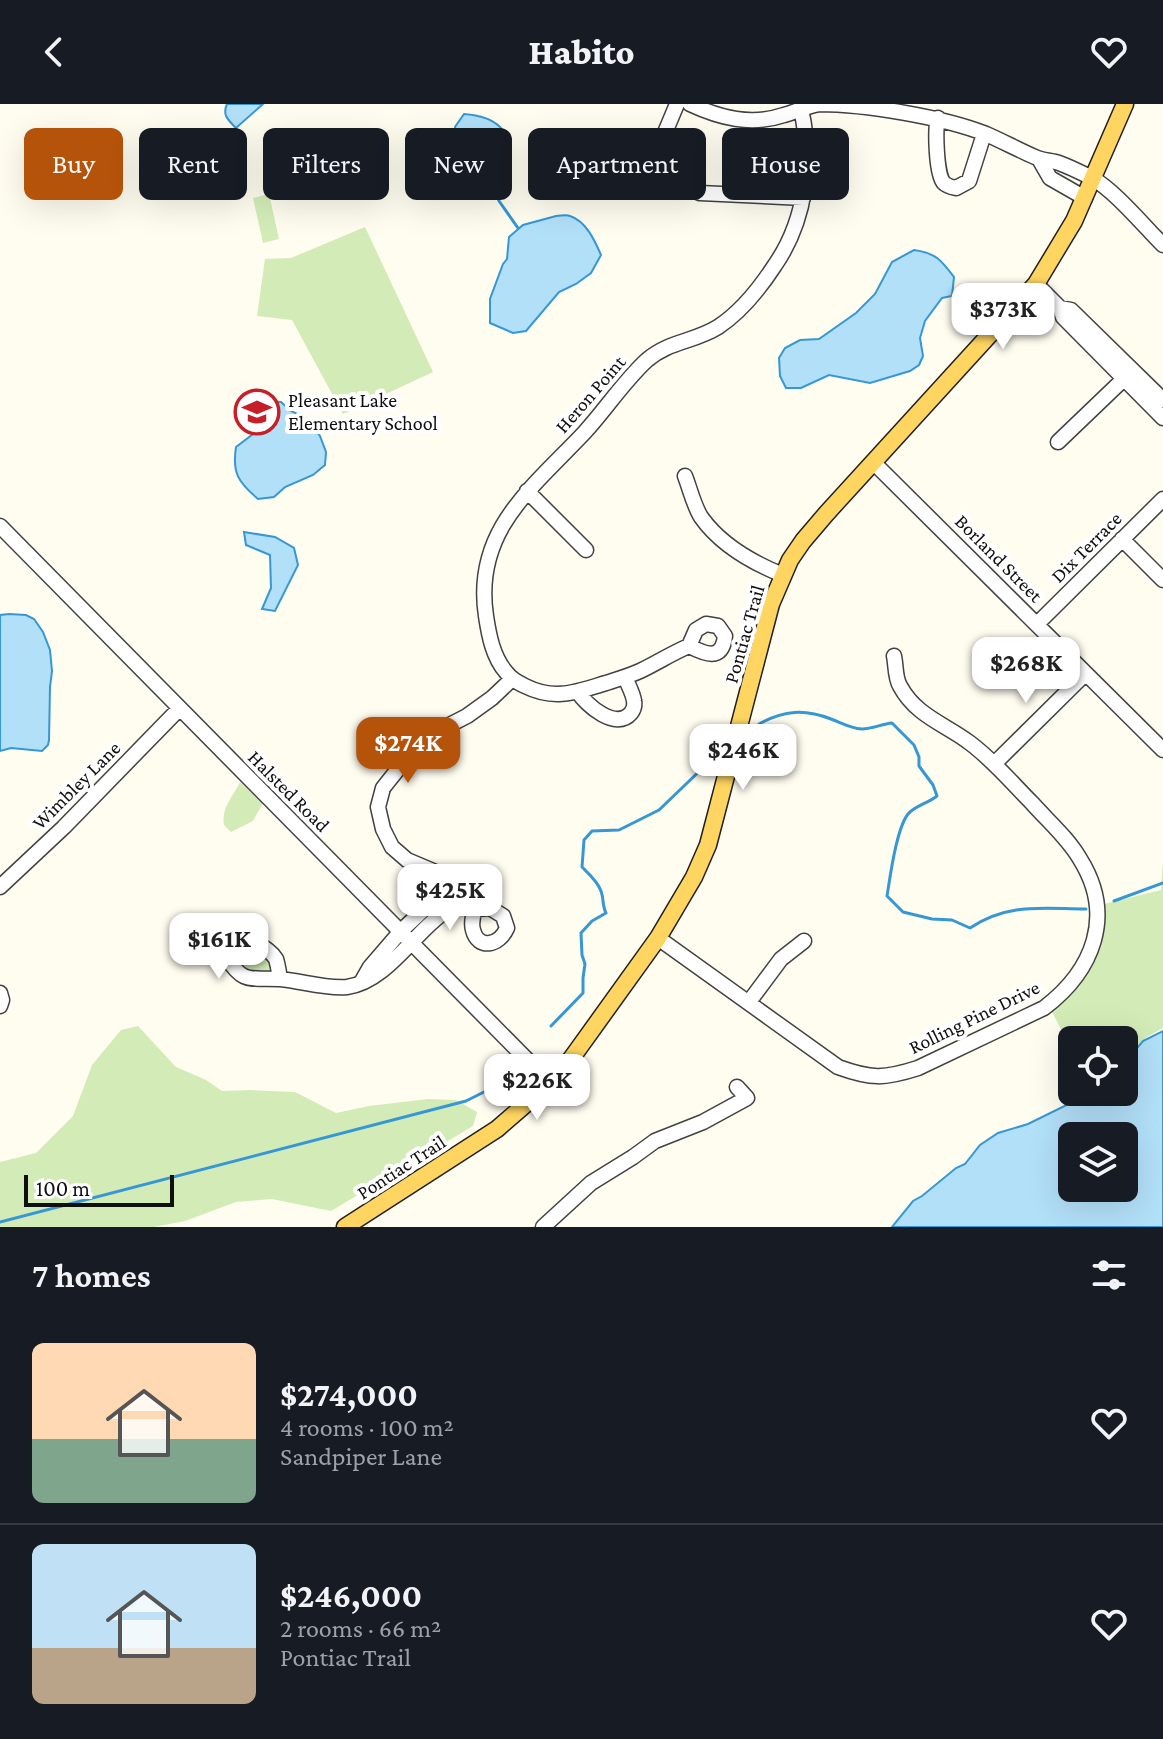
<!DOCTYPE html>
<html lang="en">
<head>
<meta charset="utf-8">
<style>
	:root { --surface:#171b24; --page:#242831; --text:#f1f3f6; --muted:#9ea1a6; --line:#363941; --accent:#b45309 }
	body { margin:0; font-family:"Crimson Pro",serif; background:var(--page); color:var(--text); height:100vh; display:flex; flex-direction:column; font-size:30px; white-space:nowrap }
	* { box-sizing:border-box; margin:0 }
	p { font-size:26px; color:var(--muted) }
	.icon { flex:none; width:44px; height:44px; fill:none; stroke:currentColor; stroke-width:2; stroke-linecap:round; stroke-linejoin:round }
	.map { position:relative; height:1123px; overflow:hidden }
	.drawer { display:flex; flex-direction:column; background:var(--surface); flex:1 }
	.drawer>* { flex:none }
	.banner { position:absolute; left:24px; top:24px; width:1116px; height:72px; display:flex; gap:16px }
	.fabs { position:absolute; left:1058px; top:922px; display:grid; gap:16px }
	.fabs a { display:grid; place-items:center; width:80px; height:80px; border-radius:12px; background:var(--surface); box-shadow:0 8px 32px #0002; font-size:40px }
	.scale { position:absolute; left:24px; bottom:20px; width:150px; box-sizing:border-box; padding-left:8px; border:4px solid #0f0f0f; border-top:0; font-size:22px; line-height:28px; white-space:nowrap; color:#0f0f0f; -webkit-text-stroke:6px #fff; paint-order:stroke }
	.price { position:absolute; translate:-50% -68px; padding:0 18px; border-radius:16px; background:#fff; color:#222; font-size:26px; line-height:52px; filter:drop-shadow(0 2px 4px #0008) }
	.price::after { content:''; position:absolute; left:50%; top:48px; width:24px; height:18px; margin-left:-12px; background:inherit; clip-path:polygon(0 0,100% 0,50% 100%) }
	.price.selected { background:var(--accent); color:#fff }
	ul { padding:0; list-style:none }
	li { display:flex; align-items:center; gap:24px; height:200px; padding:0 32px }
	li+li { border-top:2px solid var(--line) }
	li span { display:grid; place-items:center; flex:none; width:224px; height:160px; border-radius:12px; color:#555 }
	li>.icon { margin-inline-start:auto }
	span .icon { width:96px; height:96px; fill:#fffc; stroke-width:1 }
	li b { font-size:34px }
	h2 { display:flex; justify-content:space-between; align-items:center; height:96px; padding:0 32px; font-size:34px }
	.pill { padding:0 28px; border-radius:12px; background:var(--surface); box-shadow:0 8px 32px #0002; font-size:28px; line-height:72px }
	.pill.selected { background:var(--accent); color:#fff }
	header { display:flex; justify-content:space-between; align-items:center; height:104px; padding:0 32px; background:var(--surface); font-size:36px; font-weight:800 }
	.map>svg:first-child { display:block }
	.green { fill:#d3ecb7 }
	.water { fill:#b2e0f9; stroke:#3597d4; stroke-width:2; fill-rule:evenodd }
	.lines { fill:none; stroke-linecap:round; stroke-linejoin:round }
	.stream { stroke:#3597d4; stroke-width:3 }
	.minor-casing { stroke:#424242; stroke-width:17 }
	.major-casing { stroke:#202020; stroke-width:19 }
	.minor { stroke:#fff; stroke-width:14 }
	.major { stroke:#fed561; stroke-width:16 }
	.labels { text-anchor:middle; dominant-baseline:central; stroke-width:8; stroke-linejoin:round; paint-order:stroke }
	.street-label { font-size:20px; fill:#0f0f0f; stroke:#fff }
	.poi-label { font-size:20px; fill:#0f0f0f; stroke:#fff; text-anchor:start }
</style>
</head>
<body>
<header><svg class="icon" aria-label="back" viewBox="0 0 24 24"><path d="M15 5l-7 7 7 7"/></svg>Habito<svg class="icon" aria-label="heart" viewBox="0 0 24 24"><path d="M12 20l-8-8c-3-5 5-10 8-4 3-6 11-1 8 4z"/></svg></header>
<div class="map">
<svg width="1163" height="1123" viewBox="0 0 1163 1123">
	<rect width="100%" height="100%" fill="#fffcf0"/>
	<path class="green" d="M269,90L279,135L263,139L253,94Z
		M365,123L433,268L343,310L292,216L257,212L265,155L291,154Z
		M240,678L263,699L253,717L231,728L224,721C221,703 233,693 240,678Z
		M1163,757V924L1147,933L1124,954V936H1072V946L1051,906C1090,879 1102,846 1104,800L1161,786Z
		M245,840L269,854C271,861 273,865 266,870L245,867L234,856V847L237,843Z
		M138,922L176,963L206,976L222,987L251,986L295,988L336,1009L369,1002L428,995L456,996L477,1008L473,1022L331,1107L272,1095L236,1098L185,1117L154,1123H0V1058L36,1049L73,1012L92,961L121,926Z"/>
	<path class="water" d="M227,0H263L236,24C228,16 222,11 227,0Z
		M464,10C477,11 491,14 500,23C513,36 517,71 497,80C489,83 480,82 472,80C457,77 455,77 445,65L446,47L457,36L455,23Z
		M556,112C561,112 566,110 570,112C586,117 595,137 601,151L591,169L576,180L559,188L526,227L513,229L490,219V195L503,160L507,155L509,133L523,121Z
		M914,146C936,149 941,156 954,173L952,192L942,194L925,217L920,234L923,252L919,261L910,267L870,279L829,271L801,284H786L780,272L779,254L785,244L800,236L819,235L856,209L875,190L892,158Z
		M268,297L281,298L291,307L306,314L320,332L326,348L325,361L313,371L285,383L274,393L258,395C238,378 232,369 236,343L253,330Z
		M244,428L275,433L294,444L298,461L275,507L262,505L271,484L270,451L246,441Z
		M9,510L26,511L34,515L43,528L50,546L52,567L50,583L49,636L48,641L42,647L11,644L0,647V511Z
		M1163,927V1123H892L913,1097L922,1092L956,1064L965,1060L980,1041L998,1029L1028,1020L1081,994L1088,988H1124V959L1143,937ZM1072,1032H1124V1084H1072Z"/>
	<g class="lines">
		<path class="stream" d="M492,81L499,97L518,124
			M759,620C784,606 805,605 831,615C842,619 850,624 862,625C872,625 882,620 892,619L914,641L919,653V662L933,681L937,692C928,699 918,701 910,708C897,719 890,774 887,792L903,808L932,815L952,816L970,824C1008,798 1044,805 1086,805
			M1114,797L1163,779
			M551,922L583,889V874L585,860L582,851L581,829L592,817L606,809C602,801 604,795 601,787C598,778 589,770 582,763L584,736L592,727L619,726L659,706L710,657L718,638
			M0,1118L466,997L496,982"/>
		<g class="minor-casing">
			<path id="minor" d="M677,0L664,31L662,48L667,66L680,81L700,89L803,94
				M690,0C720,14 751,22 784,11C795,8 807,2 819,0C864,0 943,13 986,30C1002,37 1019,46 1035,53C1043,57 1051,56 1059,59C1070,63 1082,69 1092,74C1114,86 1144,122 1163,141
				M938,14C935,25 936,71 944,79C947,82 951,83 956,84L969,77L984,30
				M1039,55L1050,74L1085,94
				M1036,180L1060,204L1063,213L1163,314
				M1060,204L1071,206L1163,296
				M1058,338L1130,269
				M874,359L1163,646
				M685,372C690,385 694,402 701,413C720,440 753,459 783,471
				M527,387L586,446
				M0,422L550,979
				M1122,435L1163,476
				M1037,520L1163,395
				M689,542L696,526L706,520L718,522L725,532C722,558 705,550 689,542C672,549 657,559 640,567C629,572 618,575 606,579C576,588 555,597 525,582C517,578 511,575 506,568C493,553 489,532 486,512C473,427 532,384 584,329C606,305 624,277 647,256C669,237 694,238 718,223C741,208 760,184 775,161C806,116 813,58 801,5
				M578,588C586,601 616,627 631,609C634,605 635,602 634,597C633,589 628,581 625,573
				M994,660L1085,570
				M0,783L64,723L179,605
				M475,805L490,804L503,812L507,824C499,842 478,846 473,826C471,819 473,811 475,805L445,772L407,756L392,743L383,725L378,703L383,684L414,645L428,632L467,612L492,594L511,576
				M658,834L838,963C871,975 884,975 918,964L1044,904C1094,866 1115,811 1080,755C1068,734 1048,717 1032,699C1012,679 993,656 970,639C945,620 916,612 900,582C895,574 896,561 894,552
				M280,875C279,869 278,861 276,855C273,850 271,849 266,845C249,832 231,827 227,854C244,881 251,873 280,875C302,877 325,885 347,883C380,879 407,841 430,820C441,810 452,801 463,792
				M362,877L370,863L401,827L452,779
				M0,889L2,896L0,902
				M749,898L781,855L804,837
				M543,1123L591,1079L633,1053L655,1037L703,1018L747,994L737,983"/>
		</g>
		<g class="major-casing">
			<path id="major" d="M345,1123L497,1025L550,979L571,955L658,834L694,773L708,741L771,500L790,456L803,437L826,410L1036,180L1074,117L1125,0"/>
		</g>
		<use href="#minor" class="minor"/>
		<use href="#major" class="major"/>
	</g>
	<defs>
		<g id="school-ring" transform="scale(2.3)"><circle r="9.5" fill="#fff" stroke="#c61f2a" stroke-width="1.5"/><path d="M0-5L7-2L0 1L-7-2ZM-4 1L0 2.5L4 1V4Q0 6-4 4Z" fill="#c61f2a"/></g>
	</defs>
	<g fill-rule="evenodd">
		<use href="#school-ring" x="257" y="308"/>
	</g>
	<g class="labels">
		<g class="street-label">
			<text transform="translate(590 290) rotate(-49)">Heron Point</text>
			<text transform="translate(1086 443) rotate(-45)">Dix Terrace</text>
			<text transform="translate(999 454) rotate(45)">Borland Street</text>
			<text transform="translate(744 530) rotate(-74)">Pontiac Trail</text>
			<text transform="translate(76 681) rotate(-45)">Wimbley Lane</text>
			<text transform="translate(289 687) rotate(45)">Halsted Road</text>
			<text transform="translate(974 913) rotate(-26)">Rolling Pine Drive</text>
			<text transform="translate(401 1063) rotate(-33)">Pontiac Trail</text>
		</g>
		<g class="poi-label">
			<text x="288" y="296">Pleasant Lake<tspan x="288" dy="23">Elementary School</tspan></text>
		</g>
	</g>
</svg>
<div class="fabs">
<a><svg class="icon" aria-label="locate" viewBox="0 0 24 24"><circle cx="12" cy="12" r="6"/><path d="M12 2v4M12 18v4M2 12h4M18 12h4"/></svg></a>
<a><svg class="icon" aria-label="layers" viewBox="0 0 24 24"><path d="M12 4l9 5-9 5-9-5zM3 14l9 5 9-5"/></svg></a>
</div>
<div class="scale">100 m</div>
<b class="price" style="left:1003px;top:247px">$373K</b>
<b class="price" style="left:1026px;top:601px">$268K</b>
<b class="price selected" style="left:408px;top:681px">$274K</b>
<b class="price" style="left:743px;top:688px">$246K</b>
<b class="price" style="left:450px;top:828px">$425K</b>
<b class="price" style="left:219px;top:877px">$161K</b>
<b class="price" style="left:537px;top:1018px">$226K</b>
<div class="banner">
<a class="pill selected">Buy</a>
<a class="pill">Rent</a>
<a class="pill">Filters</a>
<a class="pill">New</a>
<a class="pill">Apartment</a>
<a class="pill">House</a>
</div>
</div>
<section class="drawer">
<h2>7 homes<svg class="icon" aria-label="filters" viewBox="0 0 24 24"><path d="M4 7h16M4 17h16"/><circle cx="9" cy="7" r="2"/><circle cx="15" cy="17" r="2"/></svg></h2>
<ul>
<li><span style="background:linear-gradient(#ffd9b3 60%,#7fa58c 0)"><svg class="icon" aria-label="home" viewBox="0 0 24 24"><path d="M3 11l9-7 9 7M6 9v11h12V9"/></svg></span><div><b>$274,000</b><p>4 rooms · 100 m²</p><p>Sandpiper Lane</p></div><svg class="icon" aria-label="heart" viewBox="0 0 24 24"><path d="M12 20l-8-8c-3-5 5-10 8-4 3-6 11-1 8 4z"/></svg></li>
<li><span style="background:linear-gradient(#bfe0f5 65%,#b9a48a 0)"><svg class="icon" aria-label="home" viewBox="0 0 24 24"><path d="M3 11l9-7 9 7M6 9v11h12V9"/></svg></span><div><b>$246,000</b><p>2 rooms · 66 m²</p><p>Pontiac Trail</p></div><svg class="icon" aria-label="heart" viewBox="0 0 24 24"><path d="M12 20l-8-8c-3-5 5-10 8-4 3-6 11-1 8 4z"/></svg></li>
</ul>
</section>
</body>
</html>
